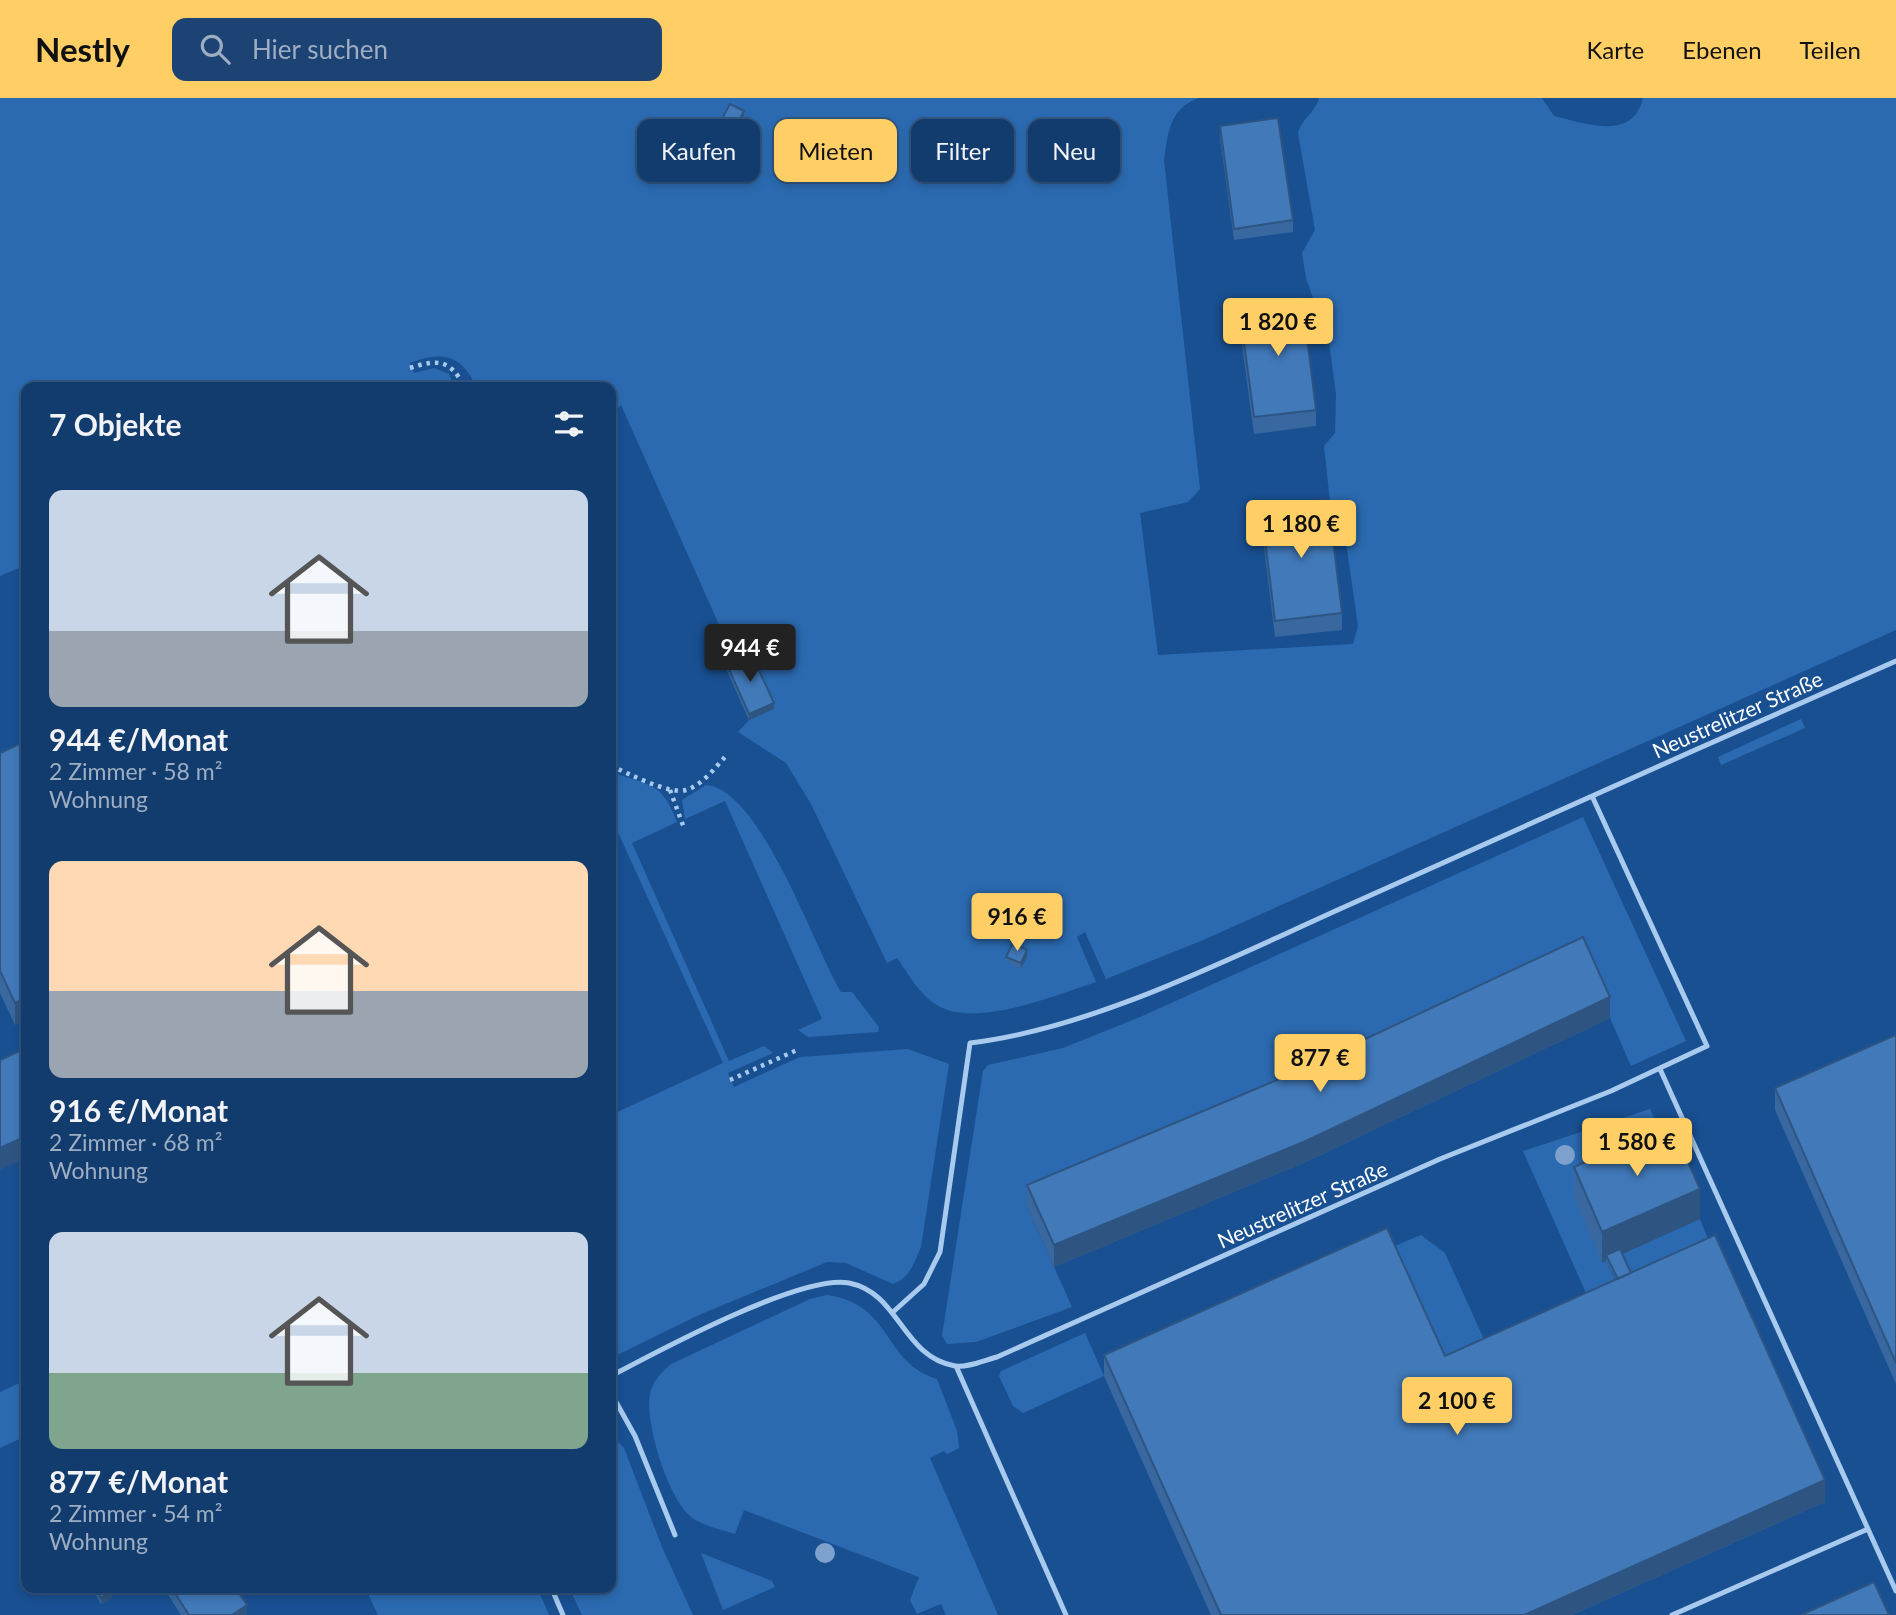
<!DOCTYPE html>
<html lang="de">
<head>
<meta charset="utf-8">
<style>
	:root { --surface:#133c6e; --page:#1c4373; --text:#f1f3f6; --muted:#9dadc2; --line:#325681; --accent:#ffcf66 }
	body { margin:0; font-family:Lato,sans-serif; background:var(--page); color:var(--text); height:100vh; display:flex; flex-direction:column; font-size:26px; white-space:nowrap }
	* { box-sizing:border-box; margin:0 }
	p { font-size:23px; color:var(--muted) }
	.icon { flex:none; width:38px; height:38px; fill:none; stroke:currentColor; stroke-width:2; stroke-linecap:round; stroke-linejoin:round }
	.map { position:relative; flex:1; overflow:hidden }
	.side { position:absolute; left:21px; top:284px; width:595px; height:1211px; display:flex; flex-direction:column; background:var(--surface); border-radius:14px; box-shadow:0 4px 10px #0003,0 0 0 2px var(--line) }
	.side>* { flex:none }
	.hud { position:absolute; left:637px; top:21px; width:665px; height:63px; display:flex; gap:14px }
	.price { position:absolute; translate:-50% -60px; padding:0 16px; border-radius:7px; background:var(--accent); color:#111; font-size:23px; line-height:46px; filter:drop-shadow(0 2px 4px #0008) }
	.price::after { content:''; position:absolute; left:50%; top:42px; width:21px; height:16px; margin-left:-10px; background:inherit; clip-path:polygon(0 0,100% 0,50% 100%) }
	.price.active { background:#222; color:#fff }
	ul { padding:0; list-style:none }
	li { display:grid; align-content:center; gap:14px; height:371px; padding:0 28px }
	li span { display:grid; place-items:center; height:217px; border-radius:14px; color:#555 }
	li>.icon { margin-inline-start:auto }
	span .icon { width:126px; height:126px; fill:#fffc; stroke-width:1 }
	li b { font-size:30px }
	h2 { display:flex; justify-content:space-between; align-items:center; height:84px; padding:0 28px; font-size:30px }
	.tag { padding:0 24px; border-radius:14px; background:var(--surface); box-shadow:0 4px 10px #0003,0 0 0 2px var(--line); font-size:24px; line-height:63px }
	.tag.active { background:var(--accent); color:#111 }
	header { display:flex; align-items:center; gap:42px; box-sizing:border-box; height:98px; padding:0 35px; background:var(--accent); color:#111 }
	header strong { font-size:33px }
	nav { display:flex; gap:38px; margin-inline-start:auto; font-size:24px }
	.search { width:490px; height:63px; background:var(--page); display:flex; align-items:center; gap:18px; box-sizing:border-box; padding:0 24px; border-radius:14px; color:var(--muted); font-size:26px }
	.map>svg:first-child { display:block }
	.green { fill:#2b6ab0 }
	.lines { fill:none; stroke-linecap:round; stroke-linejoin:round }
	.path { stroke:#a8caef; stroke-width:4.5; stroke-dasharray:3.5 5; stroke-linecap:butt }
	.service { stroke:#a8caef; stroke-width:5 }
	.tree { fill:#7da1cc }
	.wall { fill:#38689f }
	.shaded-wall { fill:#2e5582 }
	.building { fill:#4179b9; stroke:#2e5582; stroke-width:2 }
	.labels { text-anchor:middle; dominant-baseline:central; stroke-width:5; stroke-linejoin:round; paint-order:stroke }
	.street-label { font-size:21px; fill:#fff; stroke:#195092 }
</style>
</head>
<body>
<header>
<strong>Nestly</strong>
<div class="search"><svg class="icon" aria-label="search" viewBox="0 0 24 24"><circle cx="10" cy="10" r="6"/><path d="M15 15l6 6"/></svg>Hier suchen</div>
<nav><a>Karte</a><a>Ebenen</a><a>Teilen</a></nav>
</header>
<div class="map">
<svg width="1896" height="1517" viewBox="0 0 1896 1517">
	<rect width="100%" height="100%" fill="#195092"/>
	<path class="green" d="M0,0H1199C1169,10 1168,36 1164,62L1200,391L1188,404L1140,415L1158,557L1353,546L1358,528L1342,417L1330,404L1324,348L1335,335L1336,296L1326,222L1316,209L1306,180L1302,155L1315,132L1298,35C1302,20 1316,14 1319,0H1542L1554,18C1584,25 1633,44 1643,0H1896V532L1201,843L1106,881L1085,834L1077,839L1096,884C1055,897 974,932 935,906C918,895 908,875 897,860L887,865L811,706L786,665L738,634L749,622L774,610L737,567L621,307L611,316V289H476C462,256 441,253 410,265L414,275L434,270L449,276L454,289H26V467L0,478Z
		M1801,621L1805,630L1721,667L1718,659Z
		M611,674C649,688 662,683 677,724L632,745L729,963L764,948L773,955L728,975L734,989L800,959L908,951L949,966L921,1149C914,1165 910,1180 893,1186L846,1165L827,1164L699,1217L611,1260V1017L723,965L611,719Z
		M706,687C761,691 814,850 841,894H852L879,929L878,934L808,939L798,932L822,921L725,703L685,721L682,702Z
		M1583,719L1686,943L1631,968L1610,920L1027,1109L1072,1209L976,1244L947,1246L942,1238L983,973L988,967L1063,950L1140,919Z
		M1650,1011L1671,1056L1606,1163L1624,1200L1594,1213L1523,1053Z
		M1700,1121L1715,1159L1637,1194L1620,1157Z
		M1421,1137L1445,1155L1492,1259L1445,1280L1387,1151Z
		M827,1197C893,1206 882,1264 937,1281L957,1333L959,1350L947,1356L944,1353L930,1360L998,1517H946L941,1506L917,1516L910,1502L919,1479L744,1412L735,1436C722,1432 705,1428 694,1421C669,1406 642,1319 651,1292C655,1281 663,1273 671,1266L810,1201Z
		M1085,1235L1104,1278L1023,1315L1013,1308L999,1278L1001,1273Z
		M26,1282V1338L0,1350V1294Z
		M611,1336L624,1350L662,1449L693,1517H582L569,1489H611Z
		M701,1455L772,1483L775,1489L723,1512Z
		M365,1489H537L549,1517H378Z"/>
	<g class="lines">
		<path class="path" d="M410,270C437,261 451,261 464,289
			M611,668C628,675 669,697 686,692C701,688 715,670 725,659
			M670,692L684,730
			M730,982L797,952"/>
		<path class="service" d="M1660,971L1896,1493
			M893,1214L924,1186L940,1154L970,945C1096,930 1234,858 1351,806C1532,725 1714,643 1896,563
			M956,1268L1066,1517
			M611,1278C658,1253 801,1176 849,1185C900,1195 901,1258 955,1268C967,1270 985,1262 997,1259L1440,1061L1611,993L1707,948L1592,698
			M611,1295L635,1338L675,1437
			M551,1489L563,1517
			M1672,1517L1868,1431"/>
	</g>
	<g class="tree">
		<circle cx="1636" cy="1032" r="10"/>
		<circle cx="1565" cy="1057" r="10"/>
		<circle cx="825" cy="1455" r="10"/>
	</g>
	<path class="wall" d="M744,18L737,32L723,25V19Z
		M1220,28L1293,122V134L1234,142L1220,40Z
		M1239,208L1316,312V328L1254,336L1239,225Z
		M1261,409L1342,515V532L1275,539L1261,425Z
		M727,567L774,611L749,622L727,573Z
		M26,643V921L15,927L0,895V655Z
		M1027,858L1021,871L1006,864V859Z
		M1610,920L1308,1063L1054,1169L1027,1109V1087Z
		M1896,937V1286L1775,1012V990Z
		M1574,1069L1700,1121L1622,1156L1631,1175L1825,1404L1572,1517H1211L1104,1278V1257L1445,1258L1616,1182L1606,1163L1602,1165L1574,1099Z
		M91,1489H109L112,1500L101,1506Z
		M163,1489H235L247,1517H181Z"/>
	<path class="shaded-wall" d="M744,13V18L737,32V26Z
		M774,605V611L749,622V616Z
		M1027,852V858L1021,871V865Z
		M1610,899V920L1308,1063L1054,1169V1147Z
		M26,900V921L15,927V905Z
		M26,1038V1060L0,1072V1050Z
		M1700,1091V1121L1609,1162L1606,1157V1163L1602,1165V1134Z
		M1825,1382V1404L1572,1517H1524Z
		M112,1494V1500L101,1506V1500Z
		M247,1507V1517H232Z"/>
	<path class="building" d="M730,6L744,13L737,26L723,19Z
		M1278,20L1293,122L1234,131L1220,28Z
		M1302,200L1316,312L1254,319L1239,208Z
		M1328,401L1342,515L1275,523L1261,409Z
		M751,555L774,605L749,616L727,567Z
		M26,643V900L15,905L0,873V655Z
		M1583,839L1610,899L1308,1042L1054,1147L1027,1087L1282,980Z
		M1013,845L1027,852L1021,865L1006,859Z
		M1896,937V1265L1775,990Z
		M26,950V1038L0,1050V962Z
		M1671,1026L1700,1091L1602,1134L1574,1069Z
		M1387,1130L1445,1258L1715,1137L1825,1382L1524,1517H1221L1104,1257Z
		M1620,1151L1631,1175L1618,1181L1606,1157Z
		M1874,1484L1889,1517H1801Z
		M95,1489H109L112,1494L101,1500Z
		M171,1489H235L247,1507L232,1517H189Z"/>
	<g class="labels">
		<g class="street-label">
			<text transform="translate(1737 616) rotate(-24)">Neustrelitzer Straße</text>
			<text transform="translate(1302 1106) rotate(-24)">Neustrelitzer Straße</text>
		</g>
	</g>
</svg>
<b class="price" style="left:1278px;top:260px">1 820 €</b>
<b class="price" style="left:1301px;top:462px">1 180 €</b>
<b class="price active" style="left:750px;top:586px">944 €</b>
<b class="price" style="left:1017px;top:855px">916 €</b>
<b class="price" style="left:1320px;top:996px">877 €</b>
<b class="price" style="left:1637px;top:1080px">1 580 €</b>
<b class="price" style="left:1457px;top:1339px">2 100 €</b>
<div class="hud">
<a class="tag">Kaufen</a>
<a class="tag active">Mieten</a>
<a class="tag">Filter</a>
<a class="tag">Neu</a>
</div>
<section class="side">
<h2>7 Objekte<svg class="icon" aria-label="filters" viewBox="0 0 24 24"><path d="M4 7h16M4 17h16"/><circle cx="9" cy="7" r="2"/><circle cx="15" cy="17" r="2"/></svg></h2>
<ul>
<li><span style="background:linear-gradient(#c9d6e8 65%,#9aa5b1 0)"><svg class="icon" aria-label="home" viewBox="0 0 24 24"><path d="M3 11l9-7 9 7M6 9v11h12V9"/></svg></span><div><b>944 €/Monat</b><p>2 Zimmer · 58 m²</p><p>Wohnung</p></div></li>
<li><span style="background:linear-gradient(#ffd9b3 60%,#9aa5b1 0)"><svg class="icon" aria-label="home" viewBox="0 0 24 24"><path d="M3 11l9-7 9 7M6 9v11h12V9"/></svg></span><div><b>916 €/Monat</b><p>2 Zimmer · 68 m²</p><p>Wohnung</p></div></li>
<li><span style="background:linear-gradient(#c9d6e8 65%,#7fa58c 0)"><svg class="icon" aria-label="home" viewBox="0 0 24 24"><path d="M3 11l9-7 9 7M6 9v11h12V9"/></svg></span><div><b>877 €/Monat</b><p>2 Zimmer · 54 m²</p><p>Wohnung</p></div></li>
</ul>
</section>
</div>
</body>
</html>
